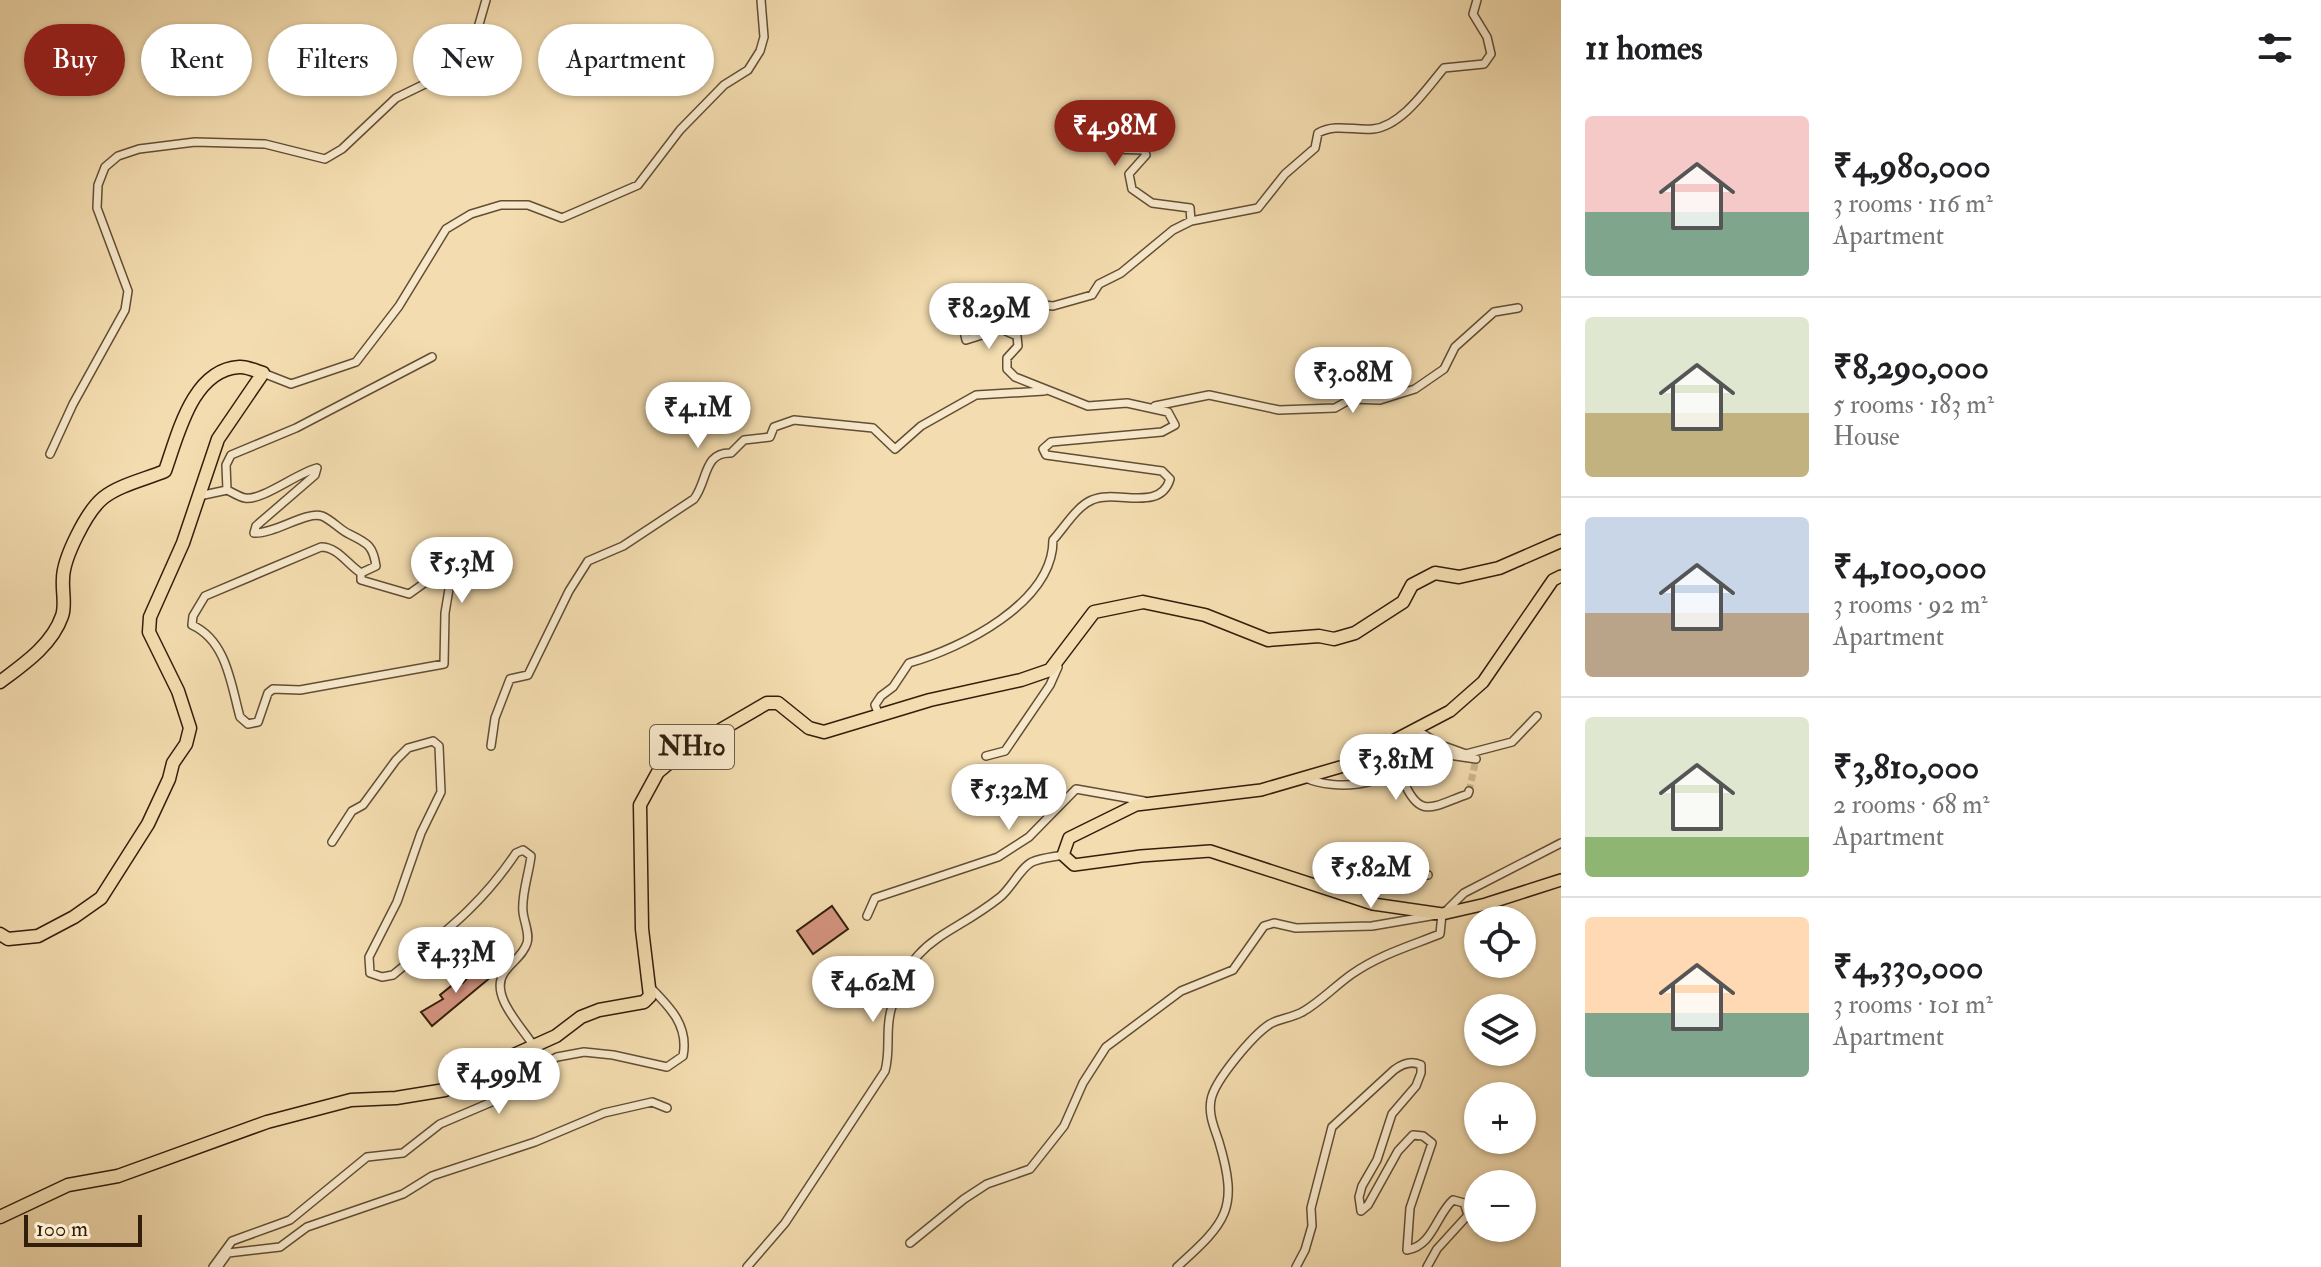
<!DOCTYPE html>
<html lang="en">
<head>
<meta charset="utf-8">
<style>
	:root { --surface:#fff; --page:#f2f2f2; --text:#202124; --muted:#757577; --line:#e0e0e0; --accent:#8f2418 }
	body { margin:0; font-family:"IM FELL Double Pica",serif; background:var(--page); color:var(--text); height:100vh; display:flex; flex-direction:column; font-size:30px; white-space:nowrap }
	* { box-sizing:border-box; margin:0 }
	p { font-size:26px; color:var(--muted) }
	.icon { flex:none; width:44px; height:44px; fill:none; stroke:currentColor; stroke-width:2; stroke-linecap:round; stroke-linejoin:round }
	.map { position:relative; flex:1; overflow:hidden }
	.drawer { display:flex; flex-direction:column; background:var(--surface); width:760px }
	.drawer>* { flex:none }
	.top-card { position:absolute; left:24px; top:24px; width:760px; height:72px; display:flex; gap:16px }
	.controls { position:absolute; left:1464px; top:906px; display:grid; gap:16px }
	.controls a { display:grid; place-items:center; width:72px; height:72px; border-radius:50%; background:var(--surface); box-shadow:0 2px 6px #0004; font-size:40px }
	.scale { position:absolute; left:24px; bottom:20px; width:118px; box-sizing:border-box; padding-left:8px; border:4px solid #321e0b; border-top:0; font-size:22px; line-height:28px; white-space:nowrap; color:#321e0b; -webkit-text-stroke:6px #f7e8cb; paint-order:stroke }
	.price { position:absolute; translate:-50% -68px; padding:0 18px; border-radius:28px; background:#fff; color:#222; font-size:26px; line-height:52px; filter:drop-shadow(0 2px 4px #0008) }
	.price::after { content:''; position:absolute; left:50%; top:48px; width:24px; height:18px; margin-left:-12px; background:inherit; clip-path:polygon(0 0,100% 0,50% 100%) }
	.price.on { background:var(--accent); color:#fff }
	ul { padding:0; list-style:none }
	li { display:flex; align-items:center; gap:24px; height:200px; padding:0 24px }
	li+li { border-top:2px solid var(--line) }
	li span { display:grid; place-items:center; flex:none; width:224px; height:160px; border-radius:8px; color:#555 }
	li>.icon { margin-inline-start:auto }
	span .icon { width:96px; height:96px; fill:#fffc; stroke-width:1 }
	li b { font-size:34px }
	h2 { display:flex; justify-content:space-between; align-items:center; height:96px; padding:0 24px; font-size:34px }
	.tag { padding:0 28px; border-radius:36px; background:var(--surface); box-shadow:0 2px 6px #0004; font-size:28px; line-height:72px }
	.tag.on { background:var(--accent); color:#fff }
	main { display:flex; flex:1; min-height:0 }
	.map>svg:first-child { display:block }
	.building { fill:#d4937f; stroke:#321e0b; stroke-width:2 }
	.lines { fill:none; stroke-linecap:round; stroke-linejoin:round }
	.street-tunnel { stroke:#ccb68e; stroke-width:7; stroke-dasharray:7 3.5; stroke-linecap:butt }
	.street-casing { stroke:#624e34; stroke-width:10 }
	.primary-casing { stroke:#321e0b; stroke-width:14 }
	.highway-casing { stroke:#321e0b; stroke-width:15 }
	.street { stroke:#f7e8cb; stroke-width:7 }
	.primary { stroke:#f3dcaf; stroke-width:11 }
	.highway { stroke:#f3dcaf; stroke-width:12 }
	.labels { text-anchor:middle; dominant-baseline:central; stroke-width:8; stroke-linejoin:round; paint-order:stroke }
	.shield { fill:#f7e8cb; stroke:#6d5b45; stroke-width:2 }
	.shield-label { font-size:26px; font-weight:bold; fill:#321e0b }
</style>
</head>
<body>
<main>
<div class="map">
<svg width="1561" height="1267" viewBox="0 0 1561 1267">
	<rect width="100%" height="100%" fill="#f3dcaf"/>
	<filter id="stains"><feTurbulence type="fractalNoise" baseFrequency=".0025" numOctaves="4"/><feColorMatrix values="0 0 0 0 .2 0 0 0 0 .09 0 0 0 0 .02 0 0 0 .5 -.17"/></filter>
	<radialGradient id="worn" r=".72"><stop offset=".6" stop-color="#630" stop-opacity="0"/><stop offset="1" stop-color="#630" stop-opacity=".3"/></radialGradient>
	<path class="building" d="M832,906L848,929L813,954L797,931Z
		M480,964L491,977L432,1026L421,1012L443,999L440,995L460,979L463,983Z"/>
	<g class="lines">
		<path class="street-tunnel" d="M1469,791L1476,759"/>
		<g class="street-casing">
			<path id="street" d="M1138,127L1111,139L1107,145L1110,149L1144,150L1146,155L1129,174L1132,189L1152,203L1190,208L1191,221
				M263,373L291,384L356,362L399,306L446,229L471,214L501,205H528L562,218L638,185L680,130L724,85L748,70L760,51L764,37L761,0
				M1155,406L1209,395L1279,410L1335,408L1351,399L1380,400L1415,389L1444,369L1455,347L1494,312L1518,308
				M50,454L73,404L125,310L128,291L97,208L98,185L105,167L118,156L139,149L195,142L265,144L325,159L342,149L396,98L462,66L471,52L486,0
				M199,496L227,490
				M361,573C348,565 338,547 321,547L205,596L193,616L192,625C227,641 231,685 240,717L248,724L258,722L268,693L273,689L300,690L444,664L445,613L451,577L446,572L437,574L409,594L361,580V573L376,566C373,545 367,543 349,534C340,530 332,520 322,516C306,511 275,534 254,533L256,526L315,475L317,468C297,473 262,501 245,498C239,497 232,492 227,490L226,465L231,455L296,428L432,357
				M879,715L875,705L881,696L893,687L909,663C962,648 1053,603 1053,540C1064,528 1077,506 1092,500C1116,489 1160,513 1170,479L1162,471L1046,455L1043,449L1051,442L1162,432L1175,425L1168,412L1127,403L1088,406L1015,377L1007,369V358L1018,346L1017,336L1001,329L966,340L964,331C975,314 984,305 1003,296L1025,303L1053,306L1092,295L1099,284L1121,273L1173,230L1191,221L1258,208L1285,174L1315,148L1318,133C1336,123 1355,131 1373,129C1402,126 1427,88 1444,68L1484,64L1491,54L1487,37L1473,14L1477,0
				M1415,729L1441,745L1466,754L1512,742L1537,716
				M1441,745L1442,754L1476,759
				M491,746L495,718L510,679L528,675L569,591L588,561L623,546L694,499C708,481 703,452 731,453L744,440L770,437L774,427L794,420L873,428L895,449L921,426L976,395L1044,391
				M986,756L1005,751L1050,685L1058,667
				M1306,778C1321,785 1342,786 1358,784C1373,782 1389,773 1403,780C1420,821 1433,806 1468,794L1469,791
				M332,842L352,811L363,805L396,760L408,748L433,741L439,746L441,792L421,833L397,902L369,957L370,973L382,977L393,975C442,934 480,907 516,853L523,850L531,856C529,874 521,895 523,912C524,922 530,934 527,943C523,956 511,962 504,973C489,995 522,1027 533,1045
				M1350,896L1376,878L1428,875
				M1444,913L1464,893L1561,843
				M867,916L875,898L998,857L1029,837L1076,789L1144,801
				M910,1243L964,1199L987,1184L1030,1169L1064,1126L1083,1083L1106,1047L1181,991L1233,970L1264,926L1274,923L1296,928L1372,926L1442,914L1440,934C1410,946 1379,955 1352,974C1335,986 1321,1001 1304,1011C1293,1018 1280,1018 1270,1024C1253,1035 1214,1081 1211,1100C1208,1115 1215,1129 1219,1142C1239,1209 1227,1222 1177,1267
				M213,1267L232,1241L290,1220L367,1157L403,1153L440,1124L494,1101L528,1073L557,1057L584,1052L613,1055L667,1067L683,1056C689,1026 670,1007 650,987
				M218,1267L228,1253L280,1247L307,1227L403,1194L432,1176L535,1142L604,1113L652,1102L667,1108
				M747,1267L785,1223L885,1071C891,1049 885,1031 891,1010C911,936 947,939 999,898C1011,889 1020,868 1032,862C1041,858 1053,857 1063,855
				M1296,1267L1305,1250L1312,1226L1311,1208L1332,1127L1394,1070C1402,1064 1411,1060 1421,1065V1073L1416,1086L1392,1114L1377,1160L1362,1186L1359,1197L1361,1211L1368,1205L1398,1151L1413,1135L1423,1136L1432,1143L1410,1208L1407,1250C1433,1246 1436,1215 1453,1200L1464,1203L1468,1215L1437,1249L1427,1267"/>
		</g>
		<g class="primary-casing">
			<path id="primary" d="M1561,576L1553,580L1483,682L1450,711L1347,765L1261,790L1136,805L1069,838L1063,855L1074,865L1141,856L1210,851L1373,904L1442,914L1486,904L1561,880"/>
		</g>
		<g class="highway-casing">
			<path id="highway" d="M0,682C24,664 52,645 62,616C66,605 62,591 63,579C63,558 87,511 103,498C119,485 146,479 165,471C178,435 192,370 239,367C246,366 256,371 263,373L218,439L183,543L150,617L149,632L178,691L190,728L186,744L173,763L169,779L148,824L101,898L74,917L38,936L8,939L0,934
				M0,1217L68,1185L118,1176L267,1122L351,1100L396,1098L445,1090L480,1076L516,1054L556,1036L581,1017L599,1010L644,1002L650,996L642,929L640,805L658,772L681,753L767,703H778L809,728L824,732L930,700L1021,680L1050,670L1094,612L1143,602L1205,615L1268,640L1319,636L1334,639L1355,633L1403,602L1412,585L1435,573L1459,577L1499,568L1561,541"/>
		</g>
		<use href="#street" class="street"/>
		<use href="#primary" class="primary"/>
		<use href="#highway" class="highway"/>
	</g>
	<g class="labels">
		<rect class="shield" x="650" y="725" width="84" height="44" rx="6"/>
		<g class="shield-label">
			<text x="692" y="747">NH10</text>
		</g>
	</g>
	<rect width="100%" height="100%" filter="url(#stains)"/>
	<rect width="100%" height="100%" fill="url(#worn)"/>
</svg>
<div class="controls">
<a><svg class="icon" aria-label="locate" viewBox="0 0 24 24"><circle cx="12" cy="12" r="6"/><path d="M12 2v4M12 18v4M2 12h4M18 12h4"/></svg></a>
<a><svg class="icon" aria-label="layers" viewBox="0 0 24 24"><path d="M12 4l9 5-9 5-9-5zM3 14l9 5 9-5"/></svg></a>
<a>+</a>
<a>−</a>
</div>
<div class="scale">100 m</div>
<b class="price on" style="left:1115px;top:168px">₹4.98M</b>
<b class="price" style="left:989px;top:351px">₹8.29M</b>
<b class="price" style="left:1353px;top:415px">₹3.08M</b>
<b class="price" style="left:698px;top:450px">₹4.1M</b>
<b class="price" style="left:462px;top:605px">₹5.3M</b>
<b class="price" style="left:1396px;top:802px">₹3.81M</b>
<b class="price" style="left:1009px;top:832px">₹5.32M</b>
<b class="price" style="left:1371px;top:910px">₹5.82M</b>
<b class="price" style="left:456px;top:995px">₹4.33M</b>
<b class="price" style="left:873px;top:1024px">₹4.62M</b>
<b class="price" style="left:499px;top:1116px">₹4.99M</b>
<div class="top-card">
<a class="tag on">Buy</a>
<a class="tag">Rent</a>
<a class="tag">Filters</a>
<a class="tag">New</a>
<a class="tag">Apartment</a>
</div>
</div>
<section class="drawer">
<h2>11 homes<svg class="icon" aria-label="filters" viewBox="0 0 24 24"><path d="M4 7h16M4 17h16"/><circle cx="9" cy="7" r="2"/><circle cx="15" cy="17" r="2"/></svg></h2>
<ul>
<li><span style="background:linear-gradient(#f6c9c9 60%,#7fa58c 0)"><svg class="icon" aria-label="home" viewBox="0 0 24 24"><path d="M3 11l9-7 9 7M6 9v11h12V9"/></svg></span><div><b>₹4,980,000</b><p>3 rooms · 116 m²</p><p>Apartment</p></div></li>
<li><span style="background:linear-gradient(#dfe7d0 60%,#c2b280 0)"><svg class="icon" aria-label="home" viewBox="0 0 24 24"><path d="M3 11l9-7 9 7M6 9v11h12V9"/></svg></span><div><b>₹8,290,000</b><p>5 rooms · 183 m²</p><p>House</p></div></li>
<li><span style="background:linear-gradient(#c9d6e8 60%,#b9a48a 0)"><svg class="icon" aria-label="home" viewBox="0 0 24 24"><path d="M3 11l9-7 9 7M6 9v11h12V9"/></svg></span><div><b>₹4,100,000</b><p>3 rooms · 92 m²</p><p>Apartment</p></div></li>
<li><span style="background:linear-gradient(#dfe7d0 75%,#8fb573 0)"><svg class="icon" aria-label="home" viewBox="0 0 24 24"><path d="M3 11l9-7 9 7M6 9v11h12V9"/></svg></span><div><b>₹3,810,000</b><p>2 rooms · 68 m²</p><p>Apartment</p></div></li>
<li><span style="background:linear-gradient(#ffd9b3 60%,#7fa58c 0)"><svg class="icon" aria-label="home" viewBox="0 0 24 24"><path d="M3 11l9-7 9 7M6 9v11h12V9"/></svg></span><div><b>₹4,330,000</b><p>3 rooms · 101 m²</p><p>Apartment</p></div></li>
</ul>
</section>
</main>
</body>
</html>
